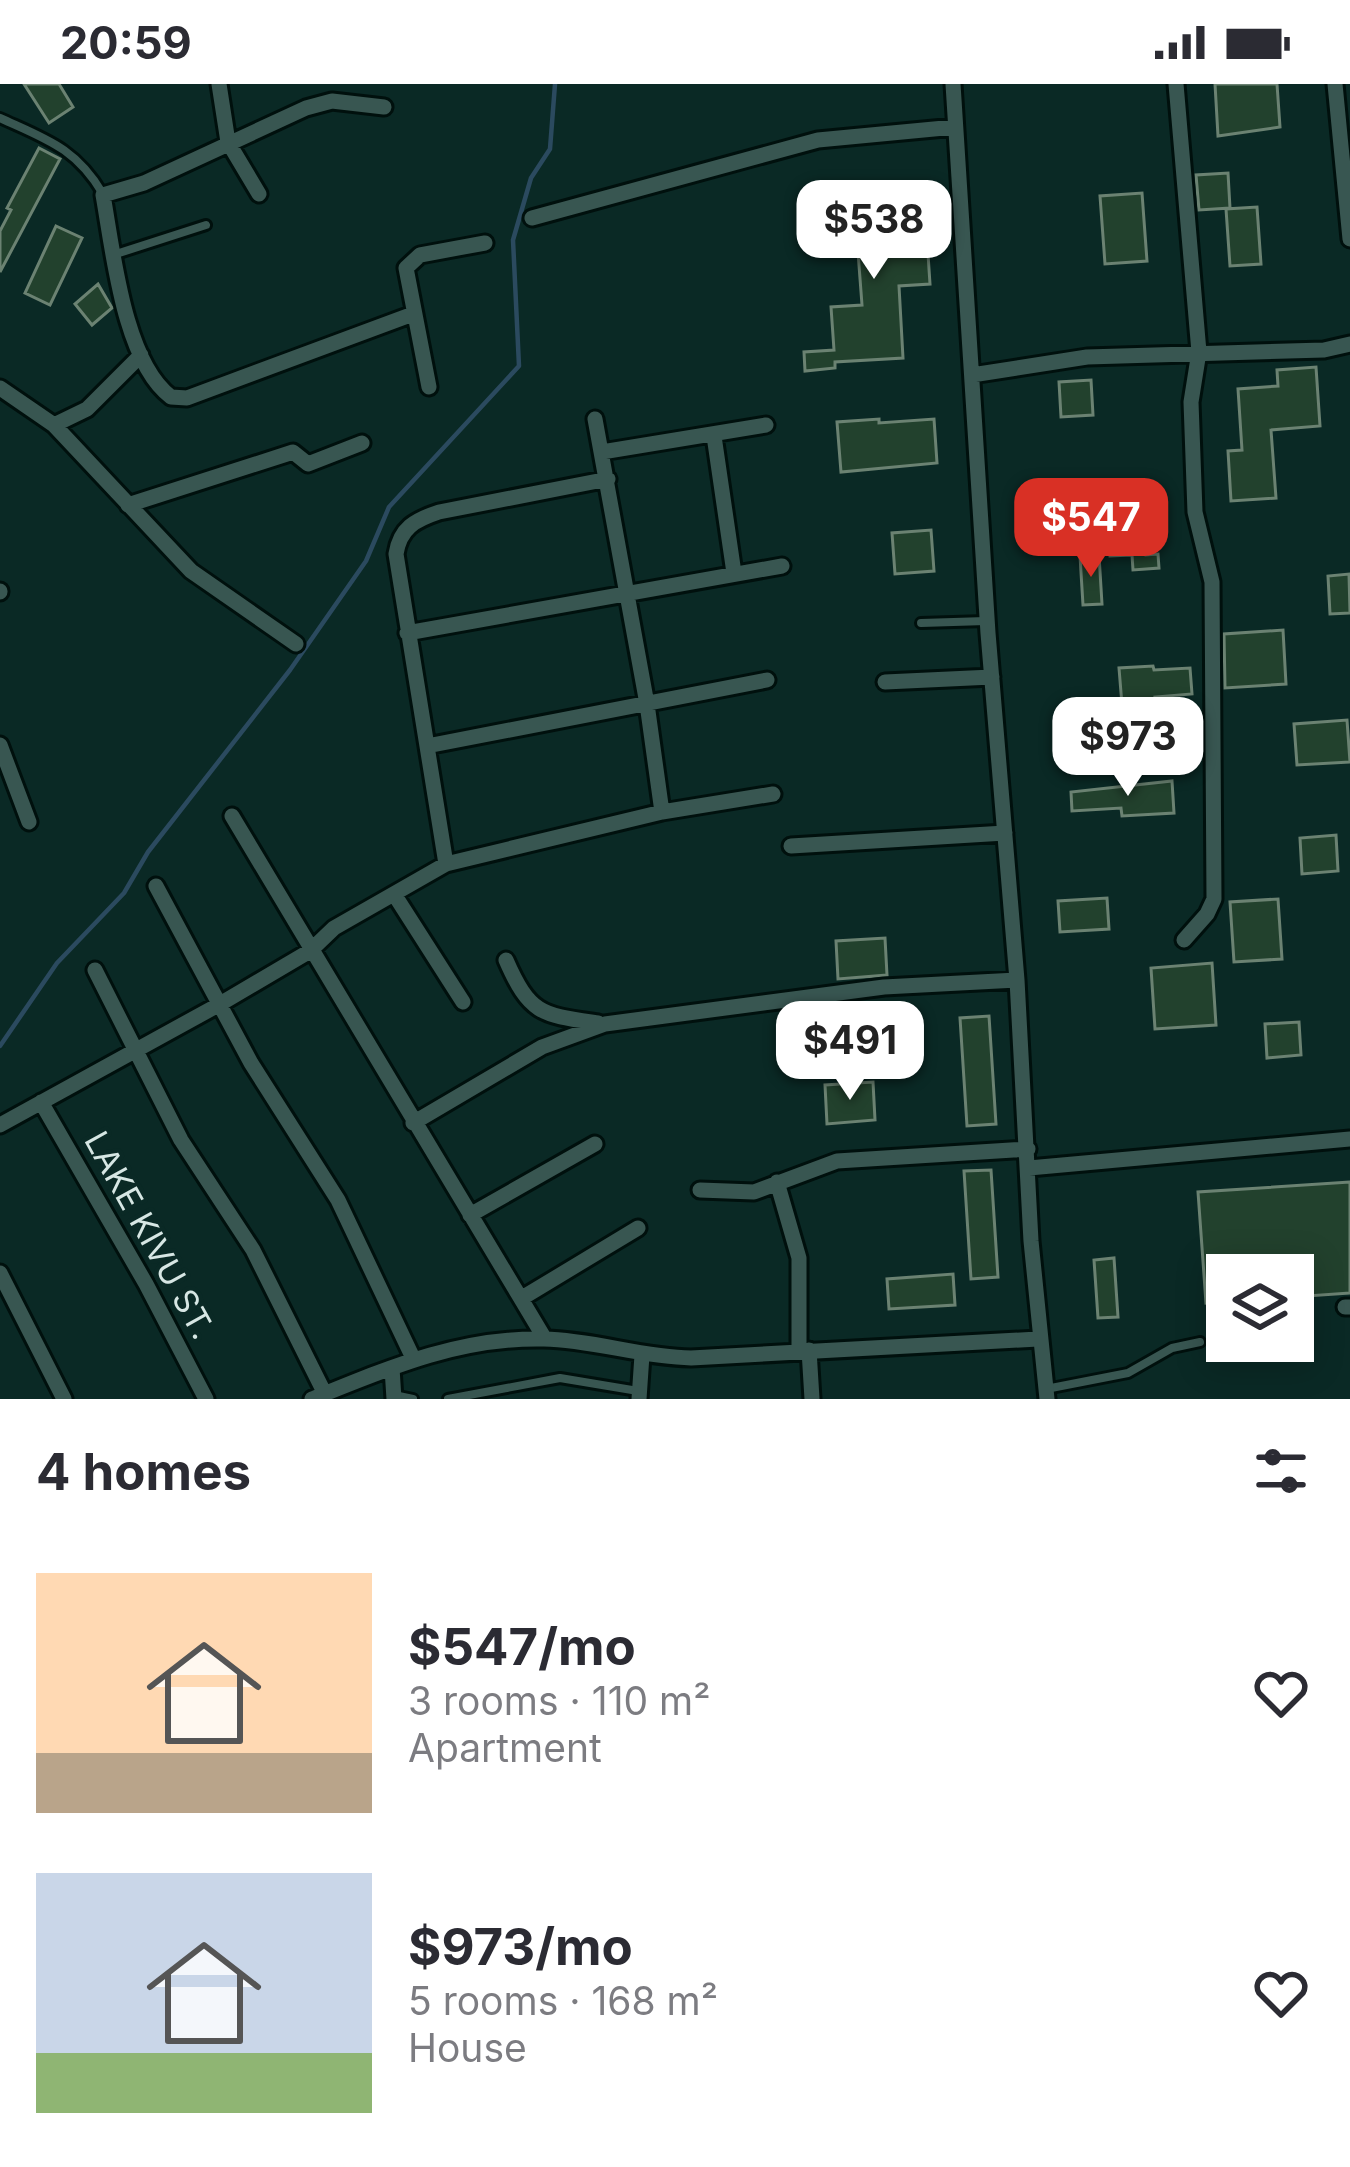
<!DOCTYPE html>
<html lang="en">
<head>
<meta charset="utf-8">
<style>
	:root { --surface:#fff; --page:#f2f2f3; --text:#2b2b33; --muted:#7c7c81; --accent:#d93025 }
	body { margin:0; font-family:Inter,sans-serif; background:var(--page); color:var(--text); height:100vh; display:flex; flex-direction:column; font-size:45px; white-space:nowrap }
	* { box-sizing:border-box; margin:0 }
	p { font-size:39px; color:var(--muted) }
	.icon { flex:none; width:66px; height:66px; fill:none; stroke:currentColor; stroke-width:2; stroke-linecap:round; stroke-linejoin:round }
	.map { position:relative; height:1315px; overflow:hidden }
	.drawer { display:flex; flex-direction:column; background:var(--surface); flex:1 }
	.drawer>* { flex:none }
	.controls { position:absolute; left:1206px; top:1170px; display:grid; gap:24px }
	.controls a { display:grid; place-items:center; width:108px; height:108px; border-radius:0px; background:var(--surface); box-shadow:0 6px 30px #0003; font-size:60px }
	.price { position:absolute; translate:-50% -102px; padding:0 27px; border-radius:24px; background:#fff; color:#222; font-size:39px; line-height:78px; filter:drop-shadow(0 3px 6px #0008) }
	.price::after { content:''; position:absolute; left:50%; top:72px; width:36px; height:27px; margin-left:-18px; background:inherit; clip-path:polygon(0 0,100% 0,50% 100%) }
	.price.selected { background:var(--accent); color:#fff }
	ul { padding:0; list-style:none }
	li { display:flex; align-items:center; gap:36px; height:300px; padding:0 36px }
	li span { display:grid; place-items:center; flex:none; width:336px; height:240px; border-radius:0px; color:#555 }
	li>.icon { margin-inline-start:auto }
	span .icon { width:144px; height:144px; fill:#fffc; stroke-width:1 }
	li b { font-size:51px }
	h2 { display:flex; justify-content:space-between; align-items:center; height:144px; padding:0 36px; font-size:51px }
	.status { display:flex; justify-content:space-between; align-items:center; height:84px; padding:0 60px; background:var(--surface); direction:ltr }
	.status svg { height:33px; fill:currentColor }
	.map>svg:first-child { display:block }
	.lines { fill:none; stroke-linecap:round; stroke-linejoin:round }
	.stream { stroke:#2b4a5f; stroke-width:4.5 }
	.building { fill:#22412d; stroke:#6b8272; stroke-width:3 }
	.lane-casing { stroke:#00100d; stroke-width:14 }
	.street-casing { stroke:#00100d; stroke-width:21 }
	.lane { stroke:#385651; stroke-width:8 }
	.street { stroke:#385651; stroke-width:15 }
	.labels { text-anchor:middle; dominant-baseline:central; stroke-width:9; stroke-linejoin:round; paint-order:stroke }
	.street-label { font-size:33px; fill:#d7e7e4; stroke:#0a2925 }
</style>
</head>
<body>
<div class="status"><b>20:59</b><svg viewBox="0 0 49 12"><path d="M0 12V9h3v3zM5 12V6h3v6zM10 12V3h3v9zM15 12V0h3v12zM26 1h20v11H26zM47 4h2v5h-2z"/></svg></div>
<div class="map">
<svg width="1350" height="1315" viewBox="0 0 1350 1315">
	<rect width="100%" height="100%" fill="#0a2925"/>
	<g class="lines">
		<path class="stream" d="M0,962L57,879L124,809L148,768L290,586L366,477L389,423L519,282L513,156L531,94L550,65L555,0"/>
	</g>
	<path class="building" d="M24,0H59L73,23L49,39Z
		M1215,0H1277L1280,43L1218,52Z
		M39,64L60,75L0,188V147L11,126L7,124Z
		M1228,89L1230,124L1199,126L1196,91Z
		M1142,109L1147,177L1105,180L1100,112Z
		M1257,123L1261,180L1230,182L1226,125Z
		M925,125L930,200L899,202L903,274L835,278V284L805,287L804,268L834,266L831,223L862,221L858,168L820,171L818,137L846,136V128Z
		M56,142L82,154L50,221L25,209Z
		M98,200L112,224L92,241L75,220Z
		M1316,283L1320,342L1271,346L1276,414L1231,417L1228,367L1242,366L1238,305L1278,302L1277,286Z
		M1091,296L1093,331L1061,333L1059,298Z
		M879,335V339L934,335L937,379L841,388L837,338Z
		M1142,419L1146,471L1158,470L1159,484L1133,486L1132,471L1110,472L1106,421Z
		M931,446L934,487L895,490L892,449Z
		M1099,471L1102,520L1083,521L1080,472Z
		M1349,490L1350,529L1330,530L1328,492Z
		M1283,546L1286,600L1225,604L1224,550Z
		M1153,582L1154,586L1190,584L1192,610L1155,613L1156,619L1122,621L1119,584Z
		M1347,636L1350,678L1297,681L1294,640Z
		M1172,697L1174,729L1122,732L1121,724L1072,727L1071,708Z
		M1336,751L1338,787L1302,790L1300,754Z
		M1107,814L1109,845L1060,848L1058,817Z
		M1278,815L1282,875L1234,878L1230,818Z
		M885,854L887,891L838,895L836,857Z
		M1212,879L1216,941L1155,945L1151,884Z
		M989,932L996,1040L967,1042L960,934Z
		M1299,938L1301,971L1267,974L1265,940Z
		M873,998L875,1036L827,1040L825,1001Z
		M991,1086L998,1193L971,1195L964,1087Z
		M1350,1098V1209L1293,1213V1191H1227V1217L1206,1219L1198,1108Z
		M1114,1174L1118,1233L1098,1234L1094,1176Z
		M953,1190L955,1221L889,1225L887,1195Z"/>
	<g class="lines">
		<g class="lane-casing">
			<path id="lane" d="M0,34C46,55 76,64 103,110
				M116,170L206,141
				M921,539L986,537
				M1046,1305L1128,1289L1172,1264L1200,1258
				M394,1311L413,1315
				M448,1315L560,1294L638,1307"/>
		</g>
		<g class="street-casing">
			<path id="street" d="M219,0L228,58L259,110
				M953,0L988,549L1017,896L1031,1157L1047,1315
				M1176,0L1199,268L1191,318L1195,428L1212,498L1214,815L1207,830L1184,856
				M1335,0L1350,155
				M384,23L332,17L306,24L144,99L103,111C113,167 124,278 171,313L187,314L413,230
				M532,134L818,56L955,43
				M972,291L1087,273L1324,266L1350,260
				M429,303L406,184L420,171L485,159
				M0,304L54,341L191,487L296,560
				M595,335L647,620L662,728
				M54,341L87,325L141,271
				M714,352L734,489
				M602,368L766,341
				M128,421L293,368L308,380L362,359
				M0,507V508
				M407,549L782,482
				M885,598L992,593
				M0,661L29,738
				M427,662L767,596
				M232,732L545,1255
				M791,762L1005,749
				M446,780L396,470C400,444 415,436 439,428L608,395
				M156,802L251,979L338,1116L413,1274
				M394,810L463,918
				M506,876C530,931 542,931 598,939
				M95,886L181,1056L253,1166L325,1310
				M41,1018L146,1200L206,1315
				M413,1039L542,963L605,940L884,903L1017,896
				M0,1041L220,920L310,867L334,844L446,780L662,728L773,710
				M1029,1084L1350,1055
				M777,1098L799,1174V1267
				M700,1106L754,1108L837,1077L1028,1065
				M470,1131L595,1060
				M0,1189L64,1315
				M522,1214L638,1144
				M1345,1223H1350
				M809,1266L812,1315
				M392,1284L394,1315
				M312,1315C388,1284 460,1253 544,1255C594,1256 641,1273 691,1274L1038,1255
				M639,1315L642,1271"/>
		</g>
		<use href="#lane" class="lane"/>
		<use href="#street" class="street"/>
	</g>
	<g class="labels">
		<g class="street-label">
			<text transform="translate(150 1151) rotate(61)">LAKE KIVU ST.</text>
		</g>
	</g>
</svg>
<div class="controls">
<a><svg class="icon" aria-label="layers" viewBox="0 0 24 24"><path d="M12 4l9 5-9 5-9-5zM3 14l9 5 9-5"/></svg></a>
</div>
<b class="price" style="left:874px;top:198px">$538</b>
<b class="price selected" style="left:1091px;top:496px">$547</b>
<b class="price" style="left:1128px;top:715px">$973</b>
<b class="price" style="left:850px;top:1019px">$491</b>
</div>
<section class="drawer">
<h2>4 homes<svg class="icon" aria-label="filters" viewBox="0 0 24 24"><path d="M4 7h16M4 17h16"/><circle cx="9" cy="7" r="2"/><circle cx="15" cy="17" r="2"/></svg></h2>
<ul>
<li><span style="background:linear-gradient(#ffd9b3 75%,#b9a48a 0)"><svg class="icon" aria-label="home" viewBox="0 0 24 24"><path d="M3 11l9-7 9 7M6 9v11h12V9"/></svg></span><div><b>$547/mo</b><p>3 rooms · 110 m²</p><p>Apartment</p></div><svg class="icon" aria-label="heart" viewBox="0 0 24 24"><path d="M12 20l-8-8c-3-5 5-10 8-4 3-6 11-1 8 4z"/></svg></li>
<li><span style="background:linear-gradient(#c9d6e8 75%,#8fb573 0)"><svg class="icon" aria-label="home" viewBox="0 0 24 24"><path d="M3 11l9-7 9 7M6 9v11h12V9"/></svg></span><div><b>$973/mo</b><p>5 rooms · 168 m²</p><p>House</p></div><svg class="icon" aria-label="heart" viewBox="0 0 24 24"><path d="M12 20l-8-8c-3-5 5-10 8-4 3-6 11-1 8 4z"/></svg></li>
</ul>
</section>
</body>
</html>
